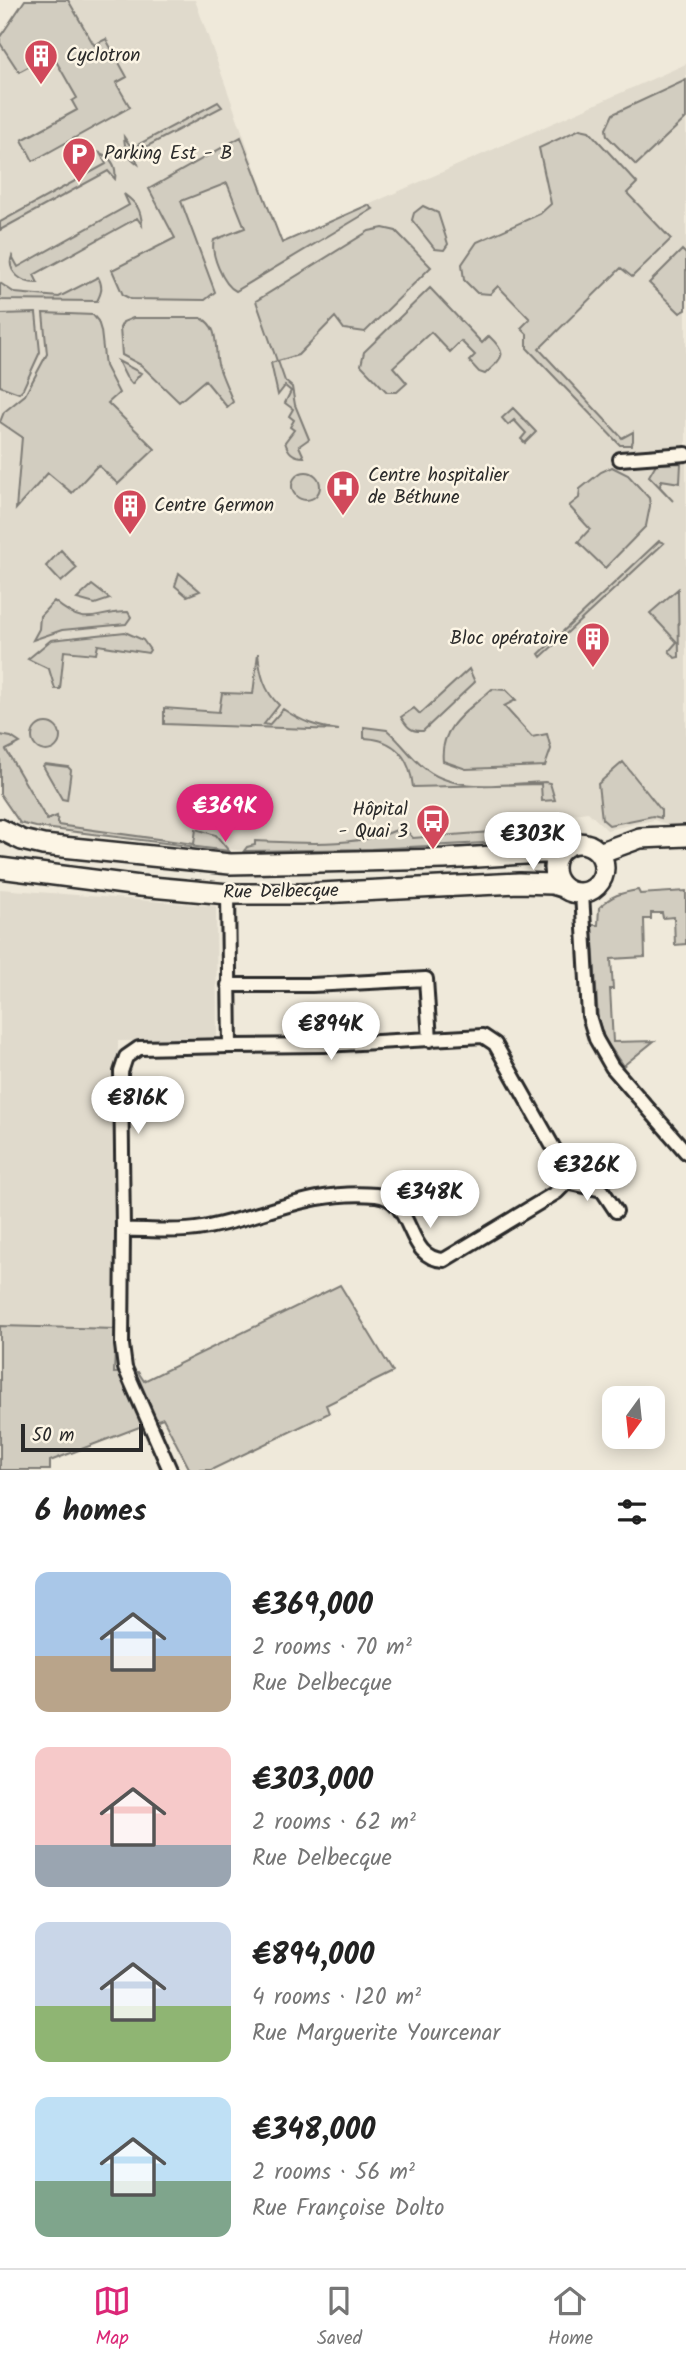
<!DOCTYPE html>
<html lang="en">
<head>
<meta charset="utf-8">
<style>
	:root { --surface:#fff; --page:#f6f6f6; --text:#222; --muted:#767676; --line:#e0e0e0; --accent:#db2777 }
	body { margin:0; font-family:Kalam,sans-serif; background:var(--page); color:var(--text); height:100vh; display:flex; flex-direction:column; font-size:26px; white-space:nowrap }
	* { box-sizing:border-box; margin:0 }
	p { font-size:23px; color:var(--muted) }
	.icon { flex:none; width:38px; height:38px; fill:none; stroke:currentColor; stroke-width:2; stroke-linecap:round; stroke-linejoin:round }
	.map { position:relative; height:1470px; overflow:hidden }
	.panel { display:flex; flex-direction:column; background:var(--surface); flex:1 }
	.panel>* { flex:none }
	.needle { width:46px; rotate:195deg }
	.controls { position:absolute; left:602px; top:1386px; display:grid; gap:14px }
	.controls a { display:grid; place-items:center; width:63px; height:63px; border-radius:14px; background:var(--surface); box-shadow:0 4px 18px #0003; font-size:35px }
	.scale { position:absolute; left:21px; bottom:18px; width:122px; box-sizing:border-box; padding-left:7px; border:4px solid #2b2b2b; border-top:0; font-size:19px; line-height:24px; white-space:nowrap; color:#2b2b2b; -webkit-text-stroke:5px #fcf5e5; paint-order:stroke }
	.price { position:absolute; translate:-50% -60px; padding:0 16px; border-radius:24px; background:#fff; color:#222; font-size:23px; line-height:46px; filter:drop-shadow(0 2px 4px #0008) }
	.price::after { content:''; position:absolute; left:50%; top:42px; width:21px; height:16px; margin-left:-10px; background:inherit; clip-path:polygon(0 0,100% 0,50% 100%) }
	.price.current { background:var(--accent); color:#fff }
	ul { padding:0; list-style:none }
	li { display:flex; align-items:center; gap:21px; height:175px; padding:0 35px }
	li span { display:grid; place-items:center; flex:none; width:196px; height:140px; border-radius:14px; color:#555 }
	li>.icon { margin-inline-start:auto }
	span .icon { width:84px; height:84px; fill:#fffc; stroke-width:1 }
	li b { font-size:30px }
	h2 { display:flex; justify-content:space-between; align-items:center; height:84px; padding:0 35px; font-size:30px }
	.dock { display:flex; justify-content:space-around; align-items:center; height:98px; border-top:2px solid var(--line); background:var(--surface); font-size:19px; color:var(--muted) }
	.dock a { display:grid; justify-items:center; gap:4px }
	.dock .current { color:var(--accent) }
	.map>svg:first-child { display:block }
	.built { fill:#e0dacc }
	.green { fill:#d2cdc0; stroke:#7e7c76; stroke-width:2 }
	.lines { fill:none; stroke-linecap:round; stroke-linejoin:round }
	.street-casing { stroke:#2b2b2b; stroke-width:18 }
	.secondary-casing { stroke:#2b2b2b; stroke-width:24 }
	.street { stroke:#fcf5e5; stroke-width:12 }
	.secondary { stroke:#fcf5e5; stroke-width:19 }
	.labels { text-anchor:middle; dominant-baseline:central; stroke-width:5; stroke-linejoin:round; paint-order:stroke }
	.poi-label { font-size:19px; fill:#2b2b2b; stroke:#fcf5e5; text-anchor:start }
	.street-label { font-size:19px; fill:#2b2b2b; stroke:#fcf5e5 }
</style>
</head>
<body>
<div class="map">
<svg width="686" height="1470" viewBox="0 0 686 1470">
	<rect width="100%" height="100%" fill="#efe9da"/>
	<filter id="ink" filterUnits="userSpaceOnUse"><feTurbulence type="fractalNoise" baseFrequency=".0143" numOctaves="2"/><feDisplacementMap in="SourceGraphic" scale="14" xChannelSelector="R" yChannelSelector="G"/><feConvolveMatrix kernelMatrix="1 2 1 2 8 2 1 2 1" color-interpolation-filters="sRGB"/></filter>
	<g filter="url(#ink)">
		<path class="built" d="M39,0H195L282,243L686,64V826L676,827L654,820L607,830L588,812L544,818V836L249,851L202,847L22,822L0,790V33Z
			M0,889L216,906L217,1040L118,1041L116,1329L0,1326Z"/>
		<path class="green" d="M25,0H68L94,45L106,39L127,77L116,83L130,107L33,161L22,140L77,110L72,101L77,98L52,54L19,72L0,43V37Z
			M686,80V118L636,165L607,136L606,129L613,114Z
			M218,102L222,107L134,153L138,164C127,156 125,150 124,137L132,148Z
			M580,129L589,131L637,183L627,193L671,239L632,277L621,268L539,349L622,438L633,432V441L631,445H620L527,348V334L521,328L530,319L498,286L490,294L477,293L464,280L462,264L477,242L540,214L551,204L539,148Z
			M241,137L282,243L368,205L373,209L236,291C223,285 210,253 214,240L245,228L227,183L181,201L215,292L205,300L131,299L123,295L112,270L175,238L149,189Z
			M100,153C112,158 117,166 115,179L108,171L0,230V222L106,164Z
			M124,194C137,204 141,209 142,225L137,218L34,275L38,283C23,284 6,272 12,256L18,267L129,205Z
			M423,206L438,213L448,244L444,250L435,249L412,220L414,213Z
			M383,228L396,231L431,267L365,332L344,329L335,317L298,355L278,361L285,381L292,387L295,405L309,439L299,446L304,457C293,457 288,452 285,442L294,430L290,427L294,420L289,416L293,409L285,403L291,391L285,386L278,395L271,363L277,361L256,301L369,231Z
			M682,250L686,254V310L680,313L649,283Z
			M98,277C103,286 102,292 97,301L0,300V283L15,293L59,297Z
			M430,288L482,343L489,336C509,355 503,357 485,374L479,372L469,361L475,355L461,341L450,352L431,332L393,367L407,383L397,392H387L361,365L364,352Z
			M36,313L40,352L23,389L19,393L0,386V314Z
			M43,313L93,315L98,321L101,331L105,366L119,393L108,403L155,449L118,484L98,465L72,493L48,473L16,509L22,437L0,422L4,412L25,395L47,354Z
			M133,318H201C220,327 214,348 218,364C222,377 228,389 233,402L227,407L205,380L179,402L141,365L122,355L120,328L123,322Z
			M118,361L141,373L132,384L126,377Z
			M513,408L536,432L525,443L521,439L526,433L514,420L508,425L502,418Z
			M681,463L680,483L661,480L660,487L673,501L649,476L656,464Z
			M612,467L628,475L649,498L650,506L646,526L605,568L578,542L590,529L569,506L579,498L580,489L601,472Z
			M292 486a14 14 0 1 1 28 0a14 14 0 1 1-28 0Z
			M659,541L664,543L541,657L539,654Z
			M61,550L77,568L61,582L46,566Z
			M179,573L200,591L187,596L175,586Z
			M92,585L110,599L95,604L77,599Z
			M678,589L679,657L675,658L669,651L677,642L650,613Z
			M54,601C89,630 92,612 128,612L131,617L126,624L62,630L33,640L39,629L40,616Z
			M125,632L143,640L150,650L148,653L98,645L96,654L64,651L60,689H55L49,669L28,659L51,640Z
			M258,653C260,673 264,691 279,705L264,724L269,725L283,709C302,722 317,727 339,730L164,724V708L219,712L222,693L253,694Z
			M469,669L475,682L423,731C411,732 407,727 401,717L414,708L420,714Z
			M492,689L506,690L516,700L504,706L532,737L547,734L551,749L545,766L466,769L443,761C439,726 469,710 492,689Z
			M32 737a14 14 0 1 1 28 0a14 14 0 1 1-28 0Z
			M364,727L387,730C400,741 409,755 422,766C454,795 506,783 545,782L550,783L555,800L542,801L541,784L413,787C410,758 395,739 364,738Z
			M0,735L11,737L20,743L6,750L47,820L57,816L58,825L194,844L196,829L216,835L229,851L36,827L20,823L0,794Z
			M623,762L661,810V818L653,816L609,825L602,819L598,784Z
			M45,764L68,767L71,770L67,800L62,799L43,766Z
			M547,820L548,835L545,839L540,840L371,849L244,851L247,847L255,845V841C300,843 362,848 403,827L413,838L543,828V821Z
			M638,890L640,894L686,891V944L675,945L674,917L663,918L662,913H651V919H644L645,957L611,959L613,989H610L613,1042L654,1041L623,1066L604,1038L598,1019L592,925H598L599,908C611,895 621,893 638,890Z
			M340,1285L393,1372L326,1405L329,1413L211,1470H190L163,1418L50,1461V1470H0V1326L116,1329L114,1373L138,1372L144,1381Z"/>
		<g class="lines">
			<g class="street-casing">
				<path id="street" d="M620,459L686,454
					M582,893L589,1016L596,1039L612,1067L686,1152
					M228,985H312L426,979L430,1040
					M567,1182L602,1190L616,1211
					M123,1230C149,1229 178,1233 203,1228C264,1217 311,1189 376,1195C416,1199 404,1259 444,1260L557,1192L567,1182L566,1170L495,1044L483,1036L324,1045L230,1046
					M170,1470L125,1368L122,1345L123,1230L121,1072L126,1057L139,1048L230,1046L228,894"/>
			</g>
			<g class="secondary-casing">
				<path id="secondary" d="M0,829L22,840L43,845L230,864L444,859L559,852
					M554 868a25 25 0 1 1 50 0a25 25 0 1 1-50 0Z
					M599,853L640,838L686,836
					M0,868L140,886L228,894H301L519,883L552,884L562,887"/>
			</g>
			<use href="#street" class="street"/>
			<use href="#secondary" class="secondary"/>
		</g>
	</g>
	<defs>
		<g id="building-pin" transform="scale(1.75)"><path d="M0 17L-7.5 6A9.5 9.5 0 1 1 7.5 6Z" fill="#d1495b" stroke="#fcf5e5"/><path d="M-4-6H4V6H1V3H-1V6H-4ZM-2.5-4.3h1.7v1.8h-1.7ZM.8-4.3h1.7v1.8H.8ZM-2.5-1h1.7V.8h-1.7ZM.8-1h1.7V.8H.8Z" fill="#fff"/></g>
		<g id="parking-pin" transform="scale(1.75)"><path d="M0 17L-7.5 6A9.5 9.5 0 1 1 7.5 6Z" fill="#d1495b" stroke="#fcf5e5"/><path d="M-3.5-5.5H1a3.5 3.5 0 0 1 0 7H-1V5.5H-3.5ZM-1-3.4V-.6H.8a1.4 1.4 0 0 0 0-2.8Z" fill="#fff"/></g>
		<g id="hospital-pin" transform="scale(1.75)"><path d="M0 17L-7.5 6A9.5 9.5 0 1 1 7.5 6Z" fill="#d1495b" stroke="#fcf5e5"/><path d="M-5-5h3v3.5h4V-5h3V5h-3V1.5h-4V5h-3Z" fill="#fff"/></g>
		<g id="bus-pin" transform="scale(1.75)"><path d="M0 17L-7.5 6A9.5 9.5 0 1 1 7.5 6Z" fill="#d1495b" stroke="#fcf5e5"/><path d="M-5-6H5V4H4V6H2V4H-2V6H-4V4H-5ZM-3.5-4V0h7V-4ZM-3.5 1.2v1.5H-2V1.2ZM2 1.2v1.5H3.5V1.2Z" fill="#fff"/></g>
	</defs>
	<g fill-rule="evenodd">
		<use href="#building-pin" x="41" y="56"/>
		<use href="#parking-pin" x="79" y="154"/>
		<use href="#hospital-pin" x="343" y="487"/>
		<use href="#building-pin" x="130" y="506"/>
		<use href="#building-pin" x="593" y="639"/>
		<use href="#bus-pin" x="433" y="821"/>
	</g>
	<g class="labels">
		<g class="poi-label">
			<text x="66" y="56">Cyclotron</text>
			<text x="104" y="154">Parking Est - B</text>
			<text x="368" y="476">Centre hospitalier<tspan x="368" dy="22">de Béthune</tspan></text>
			<text x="154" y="506">Centre Germon</text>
			<text x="568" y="639" text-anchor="end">Bloc opératoire</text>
			<text x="408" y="810" text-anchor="end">Hôpital<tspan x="408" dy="22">- Quai 3</tspan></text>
		</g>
		<g class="street-label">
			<text transform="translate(281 892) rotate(-1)">Rue Delbecque</text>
		</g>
	</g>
</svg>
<div class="controls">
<a><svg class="needle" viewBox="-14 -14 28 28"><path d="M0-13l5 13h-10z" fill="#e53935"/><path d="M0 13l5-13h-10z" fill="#767676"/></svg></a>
</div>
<div class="scale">50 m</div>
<b class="price current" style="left:225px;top:844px">€369K</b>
<b class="price" style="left:533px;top:872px">€303K</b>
<b class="price" style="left:331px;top:1062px">€894K</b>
<b class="price" style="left:138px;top:1136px">€816K</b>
<b class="price" style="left:587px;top:1203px">€326K</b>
<b class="price" style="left:430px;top:1230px">€348K</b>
</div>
<section class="panel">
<h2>6 homes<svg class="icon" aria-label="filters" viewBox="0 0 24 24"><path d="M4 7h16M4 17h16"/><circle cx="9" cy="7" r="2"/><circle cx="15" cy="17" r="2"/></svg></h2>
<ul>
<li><span style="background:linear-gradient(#a9c7e8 60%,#b9a48a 0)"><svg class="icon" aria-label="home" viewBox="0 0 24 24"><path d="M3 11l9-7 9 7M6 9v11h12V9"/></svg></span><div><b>€369,000</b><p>2 rooms · 70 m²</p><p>Rue Delbecque</p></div></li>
<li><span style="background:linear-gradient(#f6c9c9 70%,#9aa5b1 0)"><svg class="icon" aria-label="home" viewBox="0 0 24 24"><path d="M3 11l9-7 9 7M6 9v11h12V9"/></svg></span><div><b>€303,000</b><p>2 rooms · 62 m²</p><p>Rue Delbecque</p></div></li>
<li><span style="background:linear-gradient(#c9d6e8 60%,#8fb573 0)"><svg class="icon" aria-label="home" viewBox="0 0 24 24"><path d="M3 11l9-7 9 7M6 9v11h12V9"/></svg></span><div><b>€894,000</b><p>4 rooms · 120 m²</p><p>Rue Marguerite Yourcenar</p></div></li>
<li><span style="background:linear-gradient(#bfe0f5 60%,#7fa58c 0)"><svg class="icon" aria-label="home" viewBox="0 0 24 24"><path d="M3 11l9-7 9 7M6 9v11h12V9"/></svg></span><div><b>€348,000</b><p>2 rooms · 56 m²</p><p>Rue Françoise Dolto</p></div></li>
</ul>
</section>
<nav class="dock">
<a class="current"><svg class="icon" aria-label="map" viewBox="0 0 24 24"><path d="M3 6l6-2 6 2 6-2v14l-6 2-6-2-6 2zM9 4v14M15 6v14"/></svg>Map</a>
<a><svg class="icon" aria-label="saved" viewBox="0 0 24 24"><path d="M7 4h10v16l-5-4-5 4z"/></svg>Saved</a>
<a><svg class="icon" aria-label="home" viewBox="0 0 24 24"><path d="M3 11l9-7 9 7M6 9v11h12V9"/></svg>Home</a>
</nav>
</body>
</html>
